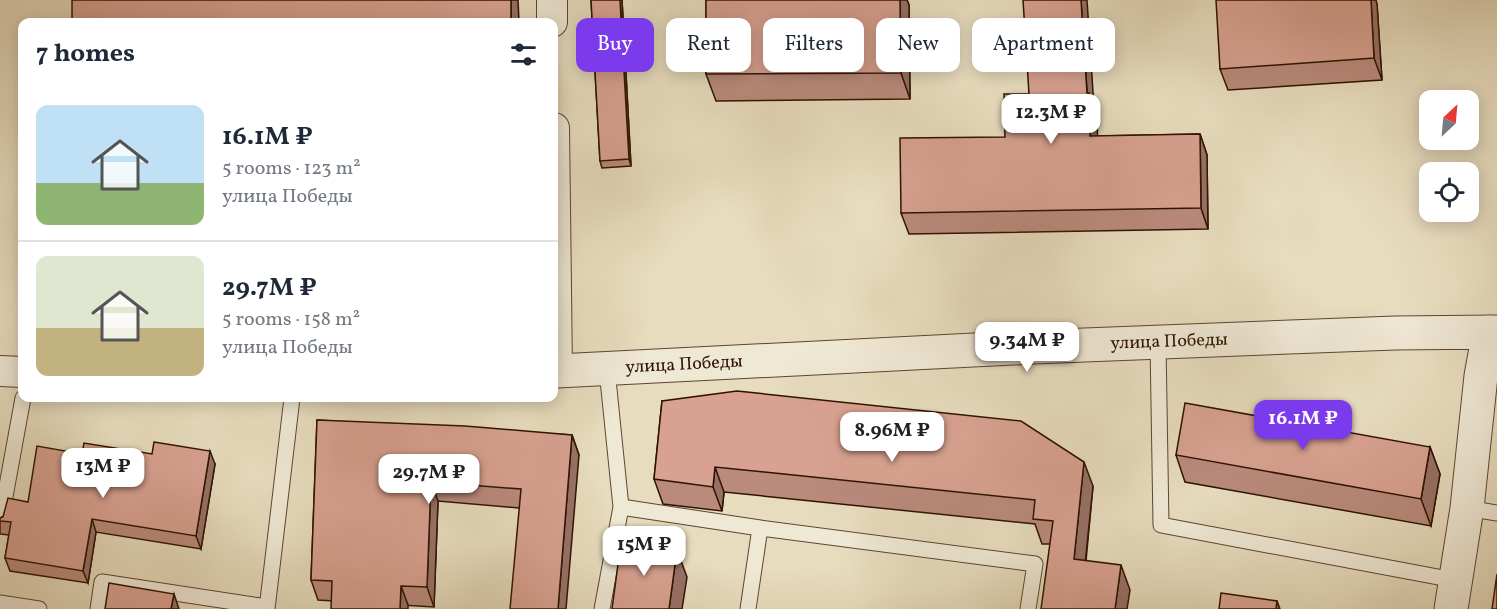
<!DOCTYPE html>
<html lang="en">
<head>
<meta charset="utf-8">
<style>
	:root { --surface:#fff; --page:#f6f6f7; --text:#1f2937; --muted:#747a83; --line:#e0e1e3; --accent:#7c3aed }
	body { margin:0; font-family:Vollkorn,serif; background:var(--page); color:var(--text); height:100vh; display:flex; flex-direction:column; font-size:22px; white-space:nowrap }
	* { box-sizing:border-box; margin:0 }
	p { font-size:20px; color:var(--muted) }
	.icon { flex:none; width:33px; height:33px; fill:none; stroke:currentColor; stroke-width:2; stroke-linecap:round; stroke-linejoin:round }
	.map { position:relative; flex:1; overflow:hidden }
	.details { position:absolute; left:18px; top:18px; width:540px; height:384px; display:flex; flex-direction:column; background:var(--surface); border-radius:12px; box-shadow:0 3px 15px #0003 }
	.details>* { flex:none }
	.hud { position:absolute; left:576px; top:18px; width:570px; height:54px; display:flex; gap:12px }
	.needle { width:39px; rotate:26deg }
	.controls { position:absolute; left:1419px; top:90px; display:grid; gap:12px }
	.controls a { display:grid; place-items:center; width:60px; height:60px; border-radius:12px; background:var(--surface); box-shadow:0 3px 15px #0003; font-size:30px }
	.price { position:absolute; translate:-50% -51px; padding:0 14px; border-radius:12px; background:#fff; color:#222; font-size:20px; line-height:39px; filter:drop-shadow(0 2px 3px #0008) }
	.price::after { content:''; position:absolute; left:50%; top:36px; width:18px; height:14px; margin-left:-9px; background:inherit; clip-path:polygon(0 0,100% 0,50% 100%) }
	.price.current { background:var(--accent); color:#fff }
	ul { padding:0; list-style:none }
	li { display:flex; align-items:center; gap:18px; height:150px; padding:0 18px }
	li+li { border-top:2px solid var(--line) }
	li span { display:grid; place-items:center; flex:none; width:168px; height:120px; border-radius:12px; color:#555 }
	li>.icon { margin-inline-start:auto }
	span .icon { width:72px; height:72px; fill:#fffc; stroke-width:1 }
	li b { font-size:26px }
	h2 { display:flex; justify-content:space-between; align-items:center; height:72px; padding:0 18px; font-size:26px }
	.tag { padding:0 21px; border-radius:12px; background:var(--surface); box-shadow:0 3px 15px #0003; font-size:21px; line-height:54px }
	.tag.current { background:var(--accent); color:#fff }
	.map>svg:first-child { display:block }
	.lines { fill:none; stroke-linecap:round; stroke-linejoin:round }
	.service-casing { stroke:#5c4530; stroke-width:17 }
	.minor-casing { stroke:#5c4530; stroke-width:32 }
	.tertiary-casing { stroke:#5c4530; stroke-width:35 }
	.service { stroke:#efe8d5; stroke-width:15 }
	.minor { stroke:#efe8d5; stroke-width:30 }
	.tertiary { stroke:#efe8d5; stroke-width:33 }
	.wall { fill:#ba8a7d; stroke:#2e1300; stroke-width:1.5 }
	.shaded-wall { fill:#977166; stroke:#2e1300; stroke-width:1.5 }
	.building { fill:#d8a191; stroke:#2e1300; stroke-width:1.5 }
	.labels { text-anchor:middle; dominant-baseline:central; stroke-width:4.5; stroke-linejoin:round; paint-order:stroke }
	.street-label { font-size:18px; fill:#2e1300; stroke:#efe8d5 }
</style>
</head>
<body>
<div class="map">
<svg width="1497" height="609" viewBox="0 0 1497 609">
	<rect width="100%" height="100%" fill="#e7dcbe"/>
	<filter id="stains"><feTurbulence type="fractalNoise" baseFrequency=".00333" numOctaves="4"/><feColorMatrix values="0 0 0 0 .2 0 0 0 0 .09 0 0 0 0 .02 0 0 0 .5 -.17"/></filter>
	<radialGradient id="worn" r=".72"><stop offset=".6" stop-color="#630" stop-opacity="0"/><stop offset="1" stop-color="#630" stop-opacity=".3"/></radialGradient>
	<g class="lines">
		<g class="service-casing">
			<path id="service" d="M1158,343L1161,525L1454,580
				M607,370L621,507L760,528
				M1467,508L1497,513
				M0,524L23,398
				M0,603L39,609
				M98,609L102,582L267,607
				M267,609L292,398
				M602,609L621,507
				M748,609L760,528L1035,564L1028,609"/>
		</g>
		<g class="minor-casing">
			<path id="minor" d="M552,0V22
				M554,128L557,371H554
				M0,371L22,372"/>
		</g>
		<g class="tertiary-casing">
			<path id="tertiary" d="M557,371L1033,347L1395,333L1497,332
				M1451,609L1467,508L1481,376L1489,332"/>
		</g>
		<use href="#service" class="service"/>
		<use href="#minor" class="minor"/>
		<use href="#tertiary" class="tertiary"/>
	</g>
	<path class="wall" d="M591,0H622L631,166L602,168L600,161Z
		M706,0H907L909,5L910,99L716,101L706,74Z
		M1377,4L1382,80L1228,90L1220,69Z
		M1094,107L1097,114V136L1200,134L1207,155L1208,229L909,234L901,213L1005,137Z
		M662,401L1093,486L1086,561L1130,590L1050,544H1042L1035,524L724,492L722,511L663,504L654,479Z
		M317,420L572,435L579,455L519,508L438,501L434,607L318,600L311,580Z
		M1430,447L1440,474L1431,526L1185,482L1176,455Z
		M82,454L215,464L201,549L96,532L88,583L10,571L5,558L9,535L0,534V518L28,502Z"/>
	<path class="shaded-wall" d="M511,0H518L519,22H511Z
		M620,0H622L631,166L629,159Z
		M900,0H907L909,5L910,99L901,73Z
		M1081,0H1087L1094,107L1097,114L1098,157L1090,136Z
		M1371,0H1376L1377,4L1382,80L1374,58Z
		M1200,134L1207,155L1208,229L1201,208Z
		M572,435L579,455L566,609H558Z
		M1430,447L1440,474L1431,526L1421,499Z
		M210,451L215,464L201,549L196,536Z
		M1084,462L1093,486L1083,584L1074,559Z
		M715,467L724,492L722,511L713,487Z
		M431,482L438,501L434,607L427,587Z
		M92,519L96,532L88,583L83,571Z
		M677,550L687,577L682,609H669Z
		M1121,565L1130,590L1127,609H1115Z
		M401,586L408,605V609H400Z
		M174,594L179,609H171Z
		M1277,601L1280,609H1276Z"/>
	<path class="building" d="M72,0H511V22H72Z
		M591,0H620L629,159L600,161Z
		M706,0H900L901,73L706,74Z
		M1023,0H1081L1087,93H1089L1090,136L1200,134L1201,208L901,213L900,138L1005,137L1004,94H1029Z
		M1216,0H1371L1374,58L1220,69Z
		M737,391L1021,421L1084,462L1074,559L1121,565L1115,609H1041L1053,521L1033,519L1035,500L715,467L713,487L654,479L662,401Z
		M1185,403L1430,447L1421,499L1176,455Z
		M317,420L465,426L572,435L558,609H510L521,489L431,482L427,587L401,586L400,609H331L332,581L311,580Z
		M154,442L210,451L196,536L92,519L83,571L5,558L11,522L0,521V518L3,517L8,498L28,502L37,446L82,454L84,443L152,454Z
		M621,542L677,550L669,609H612Z
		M1497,574V609H1492Z
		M109,583L174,594L171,609H105Z
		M1221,593L1277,601L1276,609H1219Z"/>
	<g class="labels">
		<g class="street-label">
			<text transform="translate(1169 342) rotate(-2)">улица Победы</text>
			<text transform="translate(684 365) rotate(-3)">улица Победы</text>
		</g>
	</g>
	<rect width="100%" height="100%" filter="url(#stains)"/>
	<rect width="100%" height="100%" fill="url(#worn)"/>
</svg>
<div class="controls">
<a><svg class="needle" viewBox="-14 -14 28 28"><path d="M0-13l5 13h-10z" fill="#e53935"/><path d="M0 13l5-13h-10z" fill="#747a83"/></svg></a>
<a><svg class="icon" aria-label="locate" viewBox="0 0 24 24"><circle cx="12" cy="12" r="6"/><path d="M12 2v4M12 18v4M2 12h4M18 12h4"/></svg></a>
</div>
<b class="price" style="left:1051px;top:145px">12.3M ₽</b>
<b class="price" style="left:1027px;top:373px">9.34M ₽</b>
<b class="price current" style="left:1303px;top:451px">16.1M ₽</b>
<b class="price" style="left:892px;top:463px">8.96M ₽</b>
<b class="price" style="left:103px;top:499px">13M ₽</b>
<b class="price" style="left:429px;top:505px">29.7M ₽</b>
<b class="price" style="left:644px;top:577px">15M ₽</b>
<div class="hud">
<a class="tag current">Buy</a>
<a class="tag">Rent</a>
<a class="tag">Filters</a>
<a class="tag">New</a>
<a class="tag">Apartment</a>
</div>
<section class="details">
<h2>7 homes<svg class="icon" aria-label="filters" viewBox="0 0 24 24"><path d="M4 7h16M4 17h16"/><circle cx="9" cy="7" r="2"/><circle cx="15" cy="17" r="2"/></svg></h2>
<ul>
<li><span style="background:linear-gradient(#bfe0f5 65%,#8fb573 0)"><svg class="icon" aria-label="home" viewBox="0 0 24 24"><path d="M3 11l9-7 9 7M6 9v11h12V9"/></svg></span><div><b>16.1M ₽</b><p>5 rooms · 123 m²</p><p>улица Победы</p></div></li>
<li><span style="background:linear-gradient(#dfe7d0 60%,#c2b280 0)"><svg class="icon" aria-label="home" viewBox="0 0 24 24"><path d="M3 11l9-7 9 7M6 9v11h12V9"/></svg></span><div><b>29.7M ₽</b><p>5 rooms · 158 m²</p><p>улица Победы</p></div></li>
</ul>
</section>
</div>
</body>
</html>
